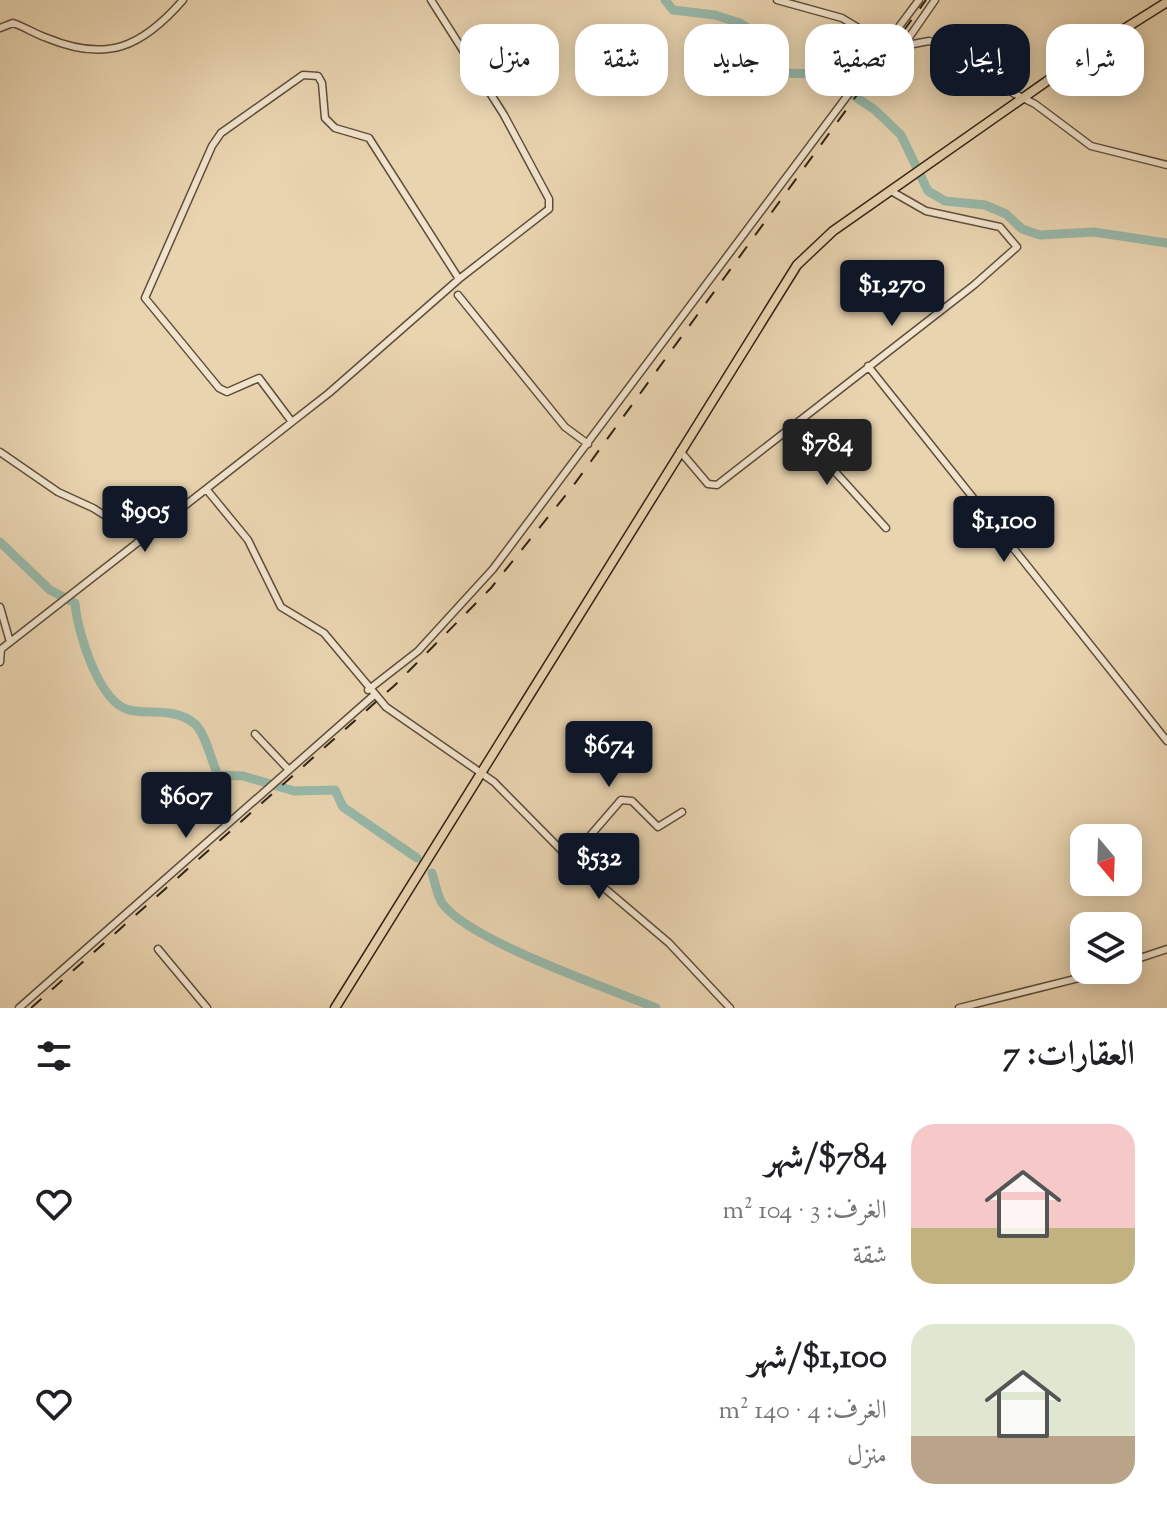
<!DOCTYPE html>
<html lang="ar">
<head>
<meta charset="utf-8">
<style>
	:root { --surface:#fff; --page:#f2f2f2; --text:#202124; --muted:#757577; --accent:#111827 }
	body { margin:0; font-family:"Sorts Mill Goudy",Amiri,serif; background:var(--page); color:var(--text); direction:rtl; height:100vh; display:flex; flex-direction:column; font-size:30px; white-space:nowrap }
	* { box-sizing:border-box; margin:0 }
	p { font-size:26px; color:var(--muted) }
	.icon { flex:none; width:44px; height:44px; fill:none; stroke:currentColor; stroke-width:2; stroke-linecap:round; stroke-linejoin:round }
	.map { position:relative; height:1008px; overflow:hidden; direction:ltr }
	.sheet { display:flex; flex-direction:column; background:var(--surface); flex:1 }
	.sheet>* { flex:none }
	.guide { position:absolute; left:24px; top:24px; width:1120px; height:72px; direction:rtl; display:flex; gap:16px }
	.needle { width:52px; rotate:161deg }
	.controls { position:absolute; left:1070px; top:824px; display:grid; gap:16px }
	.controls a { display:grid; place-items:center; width:72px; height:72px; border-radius:16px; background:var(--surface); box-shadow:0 4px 20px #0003; font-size:40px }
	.price { position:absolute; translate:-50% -68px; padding:0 18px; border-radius:8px; background:var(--accent); color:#fff; font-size:26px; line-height:52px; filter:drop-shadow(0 2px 4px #0008) }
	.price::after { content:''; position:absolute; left:50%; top:48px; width:24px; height:18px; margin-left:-12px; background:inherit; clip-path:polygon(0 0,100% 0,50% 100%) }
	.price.current { background:#222; color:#fff }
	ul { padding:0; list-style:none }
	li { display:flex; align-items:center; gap:24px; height:200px; padding:0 32px }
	li span { display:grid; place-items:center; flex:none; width:224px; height:160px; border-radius:24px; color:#555 }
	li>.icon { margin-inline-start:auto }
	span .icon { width:96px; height:96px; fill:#fffc; stroke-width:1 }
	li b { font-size:34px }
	h2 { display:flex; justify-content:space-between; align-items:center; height:96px; padding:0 32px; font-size:34px }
	.tag { padding:0 28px; border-radius:24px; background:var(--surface); box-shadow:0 4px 20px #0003; font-size:28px; line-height:72px }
	.tag.current { background:var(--accent); color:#fff }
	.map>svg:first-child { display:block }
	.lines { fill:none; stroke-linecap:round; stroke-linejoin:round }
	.river { stroke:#97b8a9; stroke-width:9 }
	.minor-casing { stroke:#5e4e3b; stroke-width:9 }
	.major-casing { stroke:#2f2214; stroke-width:11 }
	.minor { stroke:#f1e3cc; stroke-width:6 }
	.major { stroke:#e9d4b0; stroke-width:8 }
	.rail { stroke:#2f2214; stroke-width:2; stroke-dasharray:14 14; stroke-linecap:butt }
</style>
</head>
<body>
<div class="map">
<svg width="1167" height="1008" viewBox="0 0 1167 1008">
	<rect width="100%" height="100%" fill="#e9d4b0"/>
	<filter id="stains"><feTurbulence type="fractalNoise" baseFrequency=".0025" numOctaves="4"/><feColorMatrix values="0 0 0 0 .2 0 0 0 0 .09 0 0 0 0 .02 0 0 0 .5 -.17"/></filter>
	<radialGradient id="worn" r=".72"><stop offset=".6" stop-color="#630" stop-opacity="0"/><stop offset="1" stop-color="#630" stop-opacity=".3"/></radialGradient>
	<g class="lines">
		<path class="river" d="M665,0L673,10L715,15L740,23L756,33L772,67L780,73L822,74L875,110L901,135L928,191L945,201L985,205L1006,214L1022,229L1040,235L1094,232L1167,243
			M0,542L50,590L75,603C77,630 98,702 129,710C152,715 175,707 195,724C206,734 211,761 218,775L243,776L294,791L335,790L343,807L417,858
			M432,873C435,882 437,895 442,903C469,941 608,988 656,1008"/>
		<g class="minor-casing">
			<path id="minor" d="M777,0L842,18L892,48L929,41L944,45L976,60L1013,93L1035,104L1091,146L1167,165
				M0,28L13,23C25,27 35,34 47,38C107,63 142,47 183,0
				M901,49L935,0
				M458,295L565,427L588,444
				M868,366L1167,741
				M292,422L259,378L227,392L219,388L145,298L212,146L221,133L303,75L318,76L322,83L325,118L335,128L369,138L459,279
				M792,424L886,528
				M680,451L708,484L717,485L974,285L1017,247L1000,227L926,211L891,191
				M0,452L58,492L93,508L141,538
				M207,490L248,540L281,607L324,633L386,707L494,782L570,859L669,943L730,1008
				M0,607L10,642
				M0,650L329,393L459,279L549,209V199L504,115L431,0
				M0,662L1,650
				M368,690L418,651L493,569L919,0
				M255,734L289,770
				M570,859L621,800L632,801L658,827L682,812
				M158,949L207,1008
				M1128,962L1167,949
				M19,1008L373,696
				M959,1008L1111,970"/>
		</g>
		<g class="major-casing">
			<path id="major" d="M335,1008L797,265L833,231L1097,46L1167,2"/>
		</g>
		<use href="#minor" class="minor"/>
		<use href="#major" class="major"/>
		<path class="rail" d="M31,1008L395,685L491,588L573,486L926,0"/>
	</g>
	<rect width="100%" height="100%" filter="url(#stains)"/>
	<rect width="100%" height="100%" fill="url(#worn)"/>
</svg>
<div class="controls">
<a><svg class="needle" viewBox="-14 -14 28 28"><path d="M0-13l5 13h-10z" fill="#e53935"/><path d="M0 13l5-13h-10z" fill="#757577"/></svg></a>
<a><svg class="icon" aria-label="layers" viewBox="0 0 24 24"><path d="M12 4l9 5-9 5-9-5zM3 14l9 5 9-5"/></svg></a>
</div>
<b class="price" style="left:892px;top:328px">$1,270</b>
<b class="price current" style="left:827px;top:487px">$784</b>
<b class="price" style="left:145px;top:554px">$905</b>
<b class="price" style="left:1004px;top:564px">$1,100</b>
<b class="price" style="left:609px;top:789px">$674</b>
<b class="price" style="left:186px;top:840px">$607</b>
<b class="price" style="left:599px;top:901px">$532</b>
<div class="guide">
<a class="tag">شراء</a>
<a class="tag current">إيجار</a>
<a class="tag">تصفية</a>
<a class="tag">جديد</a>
<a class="tag">شقة</a>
<a class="tag">منزل</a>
</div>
</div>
<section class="sheet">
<h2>العقارات: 7<svg class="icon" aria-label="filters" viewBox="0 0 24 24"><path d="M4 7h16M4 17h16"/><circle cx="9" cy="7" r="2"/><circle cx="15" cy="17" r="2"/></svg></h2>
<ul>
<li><span style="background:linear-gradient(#f6c9c9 65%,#c2b280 0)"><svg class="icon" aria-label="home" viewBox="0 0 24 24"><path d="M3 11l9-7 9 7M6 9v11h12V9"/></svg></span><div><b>$784/شهر</b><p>الغرف: 3 · 104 m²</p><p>شقة</p></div><svg class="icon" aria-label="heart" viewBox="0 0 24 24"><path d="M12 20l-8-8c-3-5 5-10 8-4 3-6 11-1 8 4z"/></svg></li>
<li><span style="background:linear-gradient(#dfe7d0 70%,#b9a48a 0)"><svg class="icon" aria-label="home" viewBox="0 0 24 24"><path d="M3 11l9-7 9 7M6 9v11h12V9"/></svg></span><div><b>$1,100/شهر</b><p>الغرف: 4 · 140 m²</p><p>منزل</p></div><svg class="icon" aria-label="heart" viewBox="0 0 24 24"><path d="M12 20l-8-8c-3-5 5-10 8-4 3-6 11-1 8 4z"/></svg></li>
</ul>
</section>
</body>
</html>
